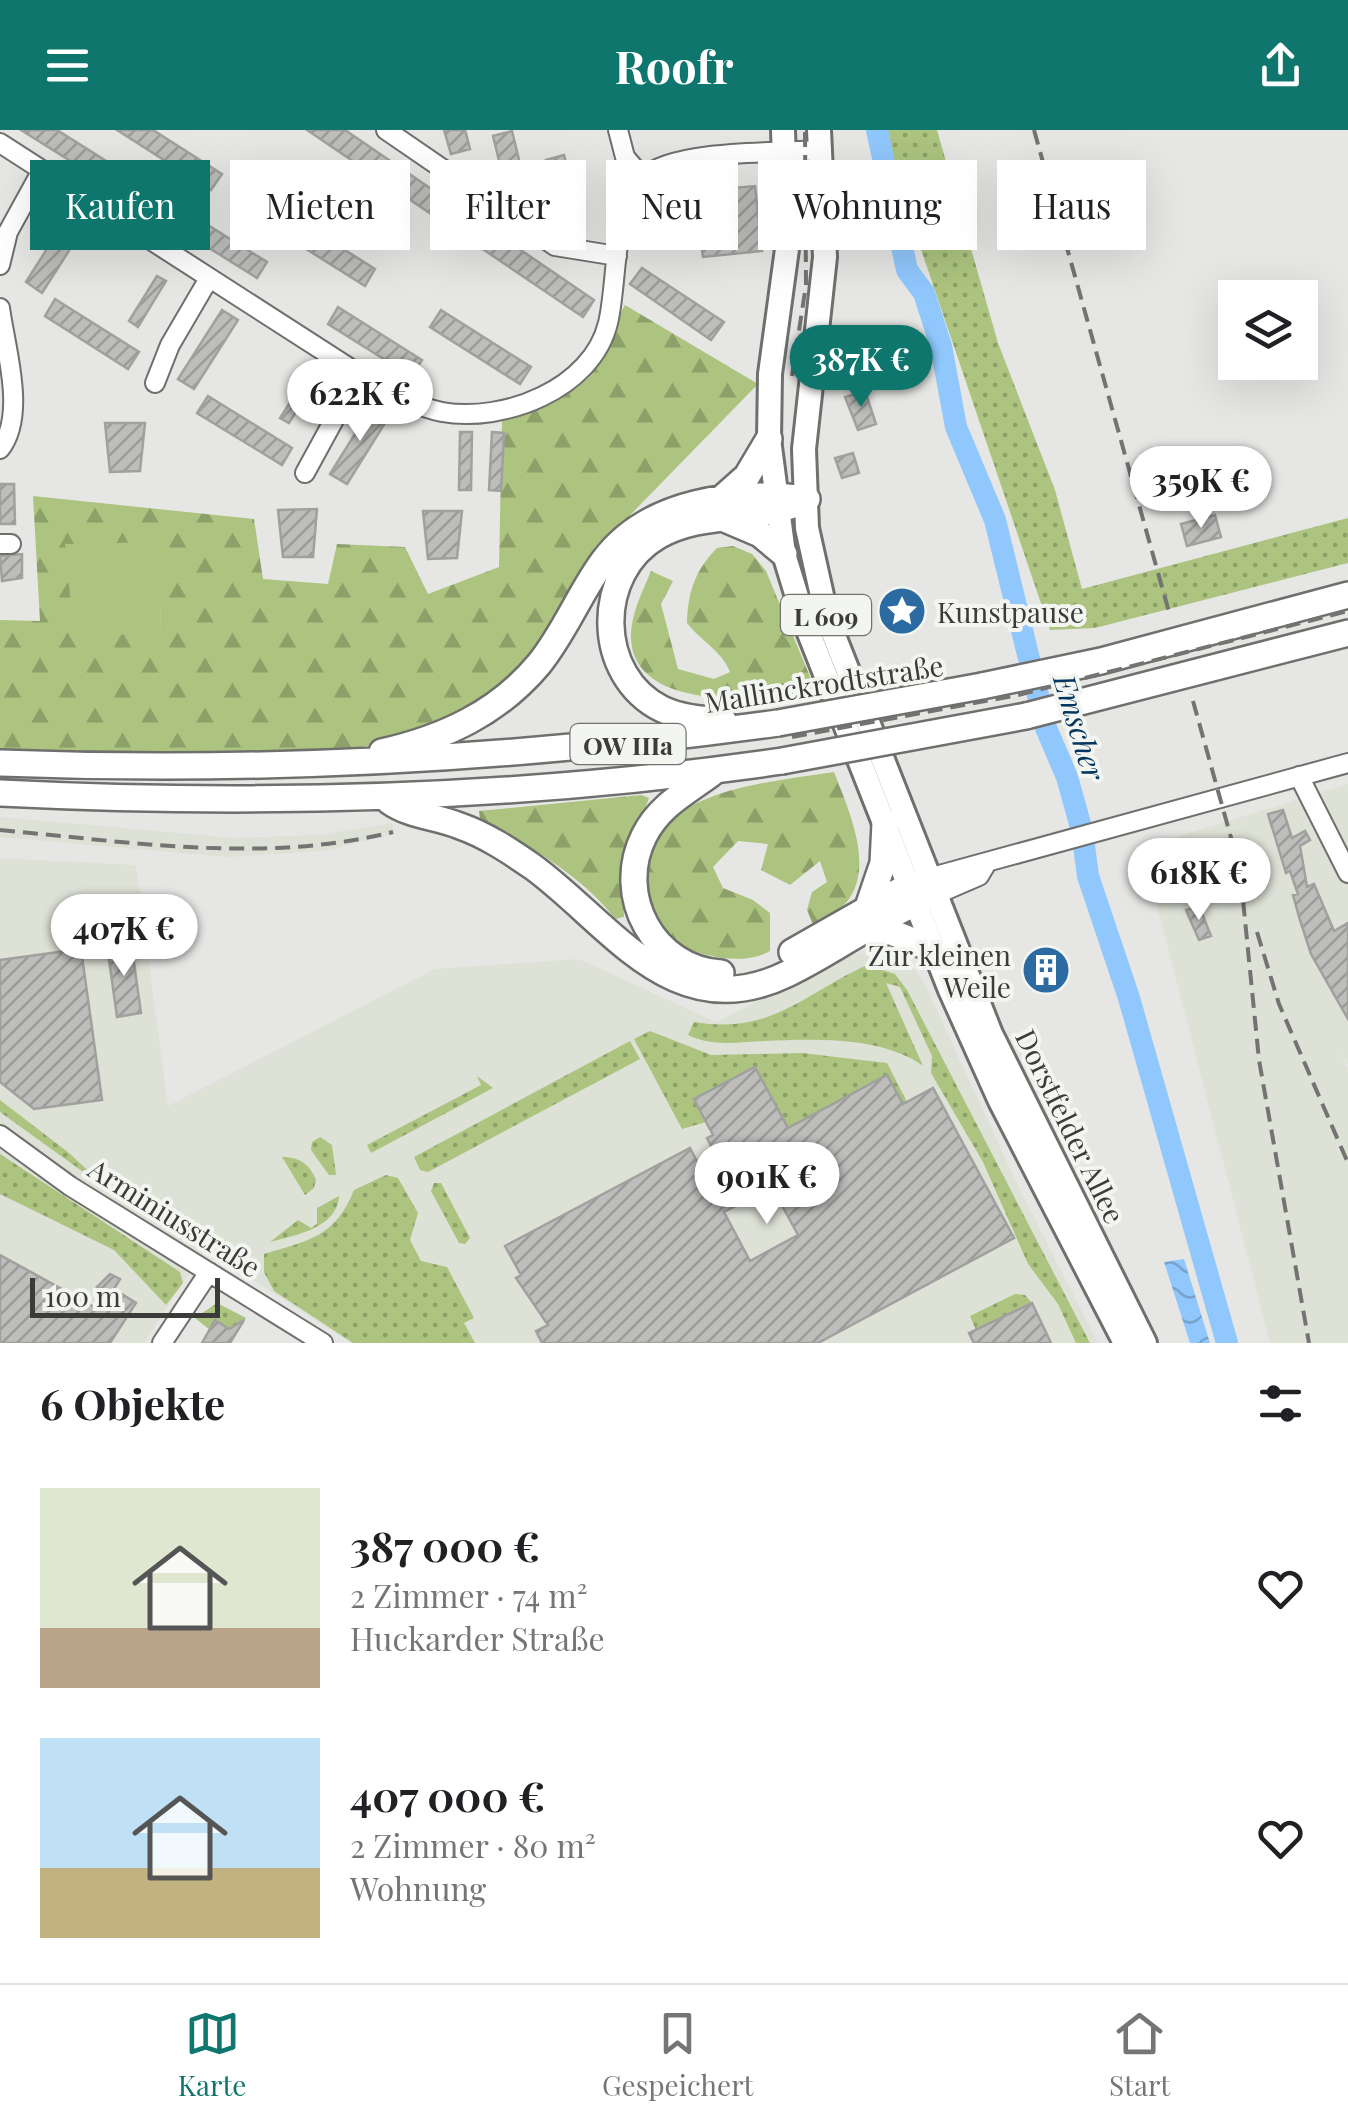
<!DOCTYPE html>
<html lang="de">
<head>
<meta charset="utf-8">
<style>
	:root { --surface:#fff; --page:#f6f6f6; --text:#202124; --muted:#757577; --line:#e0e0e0; --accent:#0f766e }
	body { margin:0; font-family:"Playfair Display",serif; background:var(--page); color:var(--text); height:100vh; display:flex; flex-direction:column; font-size:38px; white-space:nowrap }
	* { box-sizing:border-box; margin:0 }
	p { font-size:32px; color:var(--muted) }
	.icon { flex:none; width:55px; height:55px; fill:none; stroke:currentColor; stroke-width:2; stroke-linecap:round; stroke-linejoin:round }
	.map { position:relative; height:1213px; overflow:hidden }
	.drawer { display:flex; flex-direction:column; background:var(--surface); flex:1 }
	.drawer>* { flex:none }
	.guide { position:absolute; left:30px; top:30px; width:1290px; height:90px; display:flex; gap:20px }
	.fabs { position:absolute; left:1218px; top:150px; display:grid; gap:20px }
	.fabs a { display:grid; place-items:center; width:100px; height:100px; border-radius:0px; background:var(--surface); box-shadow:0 10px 40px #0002; font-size:50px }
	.scale { position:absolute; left:30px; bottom:25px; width:190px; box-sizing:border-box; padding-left:10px; border:5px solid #3b3b3a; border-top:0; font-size:28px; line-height:35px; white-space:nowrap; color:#3b3b3a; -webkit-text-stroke:8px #f3f5f1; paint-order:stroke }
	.price { position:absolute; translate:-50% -85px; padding:0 22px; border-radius:35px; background:#fff; color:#222; font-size:32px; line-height:65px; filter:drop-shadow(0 2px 5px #0008) }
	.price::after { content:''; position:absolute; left:50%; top:60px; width:30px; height:22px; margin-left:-15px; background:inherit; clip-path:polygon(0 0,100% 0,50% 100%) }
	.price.active { background:var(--accent); color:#fff }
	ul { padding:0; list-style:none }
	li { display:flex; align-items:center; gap:30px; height:250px; padding:0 40px }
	li span { display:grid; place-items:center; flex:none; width:280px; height:200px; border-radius:0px; color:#555 }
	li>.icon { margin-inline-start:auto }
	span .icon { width:120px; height:120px; fill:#fffc; stroke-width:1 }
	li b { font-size:42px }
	h2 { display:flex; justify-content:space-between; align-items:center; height:120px; padding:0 40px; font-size:42px }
	.pill { padding:0 35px; border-radius:0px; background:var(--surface); box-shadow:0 10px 40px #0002; font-size:35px; line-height:90px }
	.pill.active { background:var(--accent); color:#fff }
	header { display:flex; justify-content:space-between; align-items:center; height:130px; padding:0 40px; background:var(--accent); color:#fff; font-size:45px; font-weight:700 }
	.tabs { display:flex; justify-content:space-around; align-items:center; height:140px; border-top:2px solid var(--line); background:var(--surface); font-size:28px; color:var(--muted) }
	.tabs a { display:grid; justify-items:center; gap:5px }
	.tabs .active { color:var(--accent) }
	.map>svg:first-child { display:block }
	.built { fill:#dde1d6 }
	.grass { fill:url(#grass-dots) }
	.forest { fill:url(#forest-firs); fill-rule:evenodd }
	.green { fill:#acc47f }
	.water { fill:url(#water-waves) }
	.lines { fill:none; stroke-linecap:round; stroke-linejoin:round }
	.river { stroke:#90c7fc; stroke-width:22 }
	.building { fill:url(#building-hatch); stroke:#a0a19e; stroke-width:2.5; fill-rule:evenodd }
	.minor-casing { stroke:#6f706d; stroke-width:22 }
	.major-casing { stroke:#6f706d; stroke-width:28 }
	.highway-casing { stroke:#6f706d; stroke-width:30 }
	.minor { stroke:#fff; stroke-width:18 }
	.major { stroke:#fff; stroke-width:22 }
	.highway { stroke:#fff; stroke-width:25 }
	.rail { stroke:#737372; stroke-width:4; stroke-dasharray:15 8; stroke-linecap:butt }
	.highway-bridge-casing { stroke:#6f706d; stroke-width:30; stroke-linecap:butt }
	.highway-bridge { stroke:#fff; stroke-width:25 }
	.labels { text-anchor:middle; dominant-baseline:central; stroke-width:8; stroke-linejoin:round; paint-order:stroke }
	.shield { fill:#f3f5f1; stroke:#727371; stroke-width:2.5 }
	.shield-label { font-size:25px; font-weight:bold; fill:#3b3b3a }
	.poi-label { font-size:28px; fill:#3b3b3a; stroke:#f3f5f1; text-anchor:start }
	.street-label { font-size:28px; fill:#3b3b3a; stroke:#f3f5f1 }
	.water-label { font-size:30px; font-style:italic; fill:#00365f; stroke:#f3f5f1 }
</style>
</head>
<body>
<header><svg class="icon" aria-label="menu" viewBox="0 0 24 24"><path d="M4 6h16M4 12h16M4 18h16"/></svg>Roofr<svg class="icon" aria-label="share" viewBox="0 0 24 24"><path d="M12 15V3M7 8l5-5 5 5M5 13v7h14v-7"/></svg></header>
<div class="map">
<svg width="1348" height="1213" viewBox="0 0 1348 1213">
	<defs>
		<pattern id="grass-dots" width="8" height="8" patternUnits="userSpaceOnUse" patternTransform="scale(2.5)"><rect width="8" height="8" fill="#acc47f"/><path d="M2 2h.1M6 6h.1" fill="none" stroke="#8da069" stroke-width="1.8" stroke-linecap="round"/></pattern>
		<pattern id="forest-firs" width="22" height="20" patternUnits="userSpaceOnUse" patternTransform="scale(2.5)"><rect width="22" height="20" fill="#acc47f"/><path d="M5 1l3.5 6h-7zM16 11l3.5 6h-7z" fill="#8da069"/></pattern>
		<pattern id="water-waves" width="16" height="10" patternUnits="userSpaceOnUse" patternTransform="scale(2.5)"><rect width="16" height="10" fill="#90c7fc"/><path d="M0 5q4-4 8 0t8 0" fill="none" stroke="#77a3cd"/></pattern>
		<pattern id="building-hatch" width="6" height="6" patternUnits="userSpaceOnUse" patternTransform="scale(2.5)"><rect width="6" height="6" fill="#bdbebb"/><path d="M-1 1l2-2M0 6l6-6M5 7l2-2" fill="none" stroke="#9b9c99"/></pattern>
	</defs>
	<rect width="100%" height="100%" fill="#e6e7e4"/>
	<path class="built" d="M1348,654V934L1336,915L1348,938V1213H1270L1142,718Z
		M0,687L235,708L318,705L391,693L396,704L322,721L228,727L0,707Z
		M0,728L136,735L168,976L435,839L579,829L716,892L850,825L894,819L922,848L1019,1058L1098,1213H351L205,1119L144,1213H0Z"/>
	<path class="grass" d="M885,0H937L998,213L1055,360L1082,459L1348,388V433L1095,498L1050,500L906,75Z
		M867,835L895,844L907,860L1090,1213H1076L1058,1174L1028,1134L983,1032L931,943L932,926L900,857L886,853L923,936C882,906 813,909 764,911C739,912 712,917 688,905L694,892C772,905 803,864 867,835Z
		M650,901L711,925L802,923L887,933L907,972L903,974L887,945L755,1015L710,975L700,981L706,992L682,999L634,909Z
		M630,911L640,929L428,1042L420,1040L414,1027Z
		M477,946L493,958L371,1023L367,1015L481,955Z
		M0,970L69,1023L111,1062L0,982Z
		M320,1007L332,1015L336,1045H329L311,1020L312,1012Z
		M0,1024L180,1142L183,1153L166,1175L114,1120L0,1064Z
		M282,1027C299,1027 310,1034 316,1050L314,1058L305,1065Z
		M386,1045L398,1048L418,1083L410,1110L421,1131L447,1137L474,1188L464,1193L475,1213H353L274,1161L264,1142V1124C310,1110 335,1107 354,1060Z
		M434,1053H441L470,1108L465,1114L459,1113L431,1061Z
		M339,1066C337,1098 296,1105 270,1112L298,1090L311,1098L317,1094V1078Z
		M1015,1164L1025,1165L1032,1173L976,1200L970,1186Z
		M217,1173L246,1188L242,1195L229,1199L215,1191L210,1200L195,1188Z"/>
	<path class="forest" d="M625,175L758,254L597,419L520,540L451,596L374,615L311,623L0,620V490L40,491L33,366L254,389L263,449L328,454L337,414L405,417L428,464L499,437L502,290C567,255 589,240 625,175ZM162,412L160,502H130Z
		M733,416L752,424L766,441L816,561C768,570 635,584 631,509C630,486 642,463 651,441L673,451L661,474L678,539L714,549L730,542C722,521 701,511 687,493C688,462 695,440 717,418Z
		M834,642C848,679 876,737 846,773C838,782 824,790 814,797L807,780L812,762L827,752L820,731L790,755L761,740L768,714L738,711L713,737L723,758L753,770L770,783V821C741,837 705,825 674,816C641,760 640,762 656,698C709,656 769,652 834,642Z
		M641,665L649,668L622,745L624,787L615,789C583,746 526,714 480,689L479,681Z"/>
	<path class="green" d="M163,412L160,502L99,506L73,496L65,414Z"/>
	<path class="water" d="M1184,1129L1210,1213H1190L1164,1132Z"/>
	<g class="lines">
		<path class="river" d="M877,0L907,140L924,163L941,216L956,297L995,390L1046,598L1067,647L1082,701L1088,746L1129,868L1227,1213"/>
	</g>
	<path class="building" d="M21,0H57L114,36L104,52Z
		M117,0H153L222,44L211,60Z
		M307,0H345L594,170L583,187Z
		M444,0H465L470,19L451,24Z
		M512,1L522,42L503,47L493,6Z
		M564,25L575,66L556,71L546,30Z
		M755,56L762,121L703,127L700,105L662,113L657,65Z
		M184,80L267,132L257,148L174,96Z
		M286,83L375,139L365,156L276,100Z
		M69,84L86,94L42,163L26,152Z
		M642,138L724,192L711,210L630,154Z
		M157,146L166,151L138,197L129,191Z
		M55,169L139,222L128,239L45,186Z
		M338,177L422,230L411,246L328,194Z
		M222,180L238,190L194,259L178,249Z
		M441,180L531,237L520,254L430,197Z
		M310,242L318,247L289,293L280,288Z
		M865,261L876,294L858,300L845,267Z
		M208,266L292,318L282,335L197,283Z
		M373,275L390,285L347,354L330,344Z
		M105,293H145L140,341L110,342Z
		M460,302H472L471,360H459Z
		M492,302L504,303L501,361L489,360Z
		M853,323L859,343L842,348L835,328Z
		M0,354H14L15,394H0Z
		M317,379L313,427H283L278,380Z
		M423,381H462L457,428L428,429Z
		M1215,385L1221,407L1187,416L1181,394Z
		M22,424V448L2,451L0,426Z
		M1283,680L1292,708L1305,701L1310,710L1300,716L1307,757L1314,754L1334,801L1348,793V889L1311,824L1299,787L1293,765L1298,764L1290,741L1286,743L1268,684Z
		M1199,776L1211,806L1199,810L1186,780Z
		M131,812L141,883L117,887L107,815Z
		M81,819L102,970L34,979L0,952V830Z
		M755,937L788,998L887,945L903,974L933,958L1014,1108L818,1213H542L536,1201L548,1195L516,1148L521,1145L505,1116L690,1018L703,1043L720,1034L707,1008L713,1005L694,969ZM772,1057L798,1105L750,1131L724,1082Z
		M0,1125L100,1180L109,1164L97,1157L110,1144L120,1149L114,1159L136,1173L110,1213H0Z
		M1032,1173L1051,1213H974L969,1203Z
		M215,1190L229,1199L244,1190L230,1213H202Z"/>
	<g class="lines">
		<g class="minor-casing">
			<path id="minor" d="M386,0L555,116L617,126
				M618,0L625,27L643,48
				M0,13L359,244C386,259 412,276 442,282C504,293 592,259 608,193C618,153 612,75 644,47C675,19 778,23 822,20
				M0,135L8,102L41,42
				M0,178C5,217 27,285 0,319
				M155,253L170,215L208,150
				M305,343L359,244
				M0,414H11
				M1299,646L1348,743
				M921,750L1348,633
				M928,768L979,746L985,736
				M0,1005L70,1056L323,1213
				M162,1213L209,1142"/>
		</g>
		<g class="major-casing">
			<path id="major" d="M783,0L787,119L770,244L769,309L784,424L805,493L950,860L1000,971L1125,1213
				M819,0L825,127L804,319L807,398L827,488L991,904L1145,1213"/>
		</g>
		<g class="highway-casing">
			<path id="highway" d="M720,370L747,346L769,309
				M727,390L760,404L784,424
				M982,556L1101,531L1348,465
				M1026,586L1348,503
				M723,590C703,590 681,588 662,579C595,546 594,443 658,406C701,381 755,392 800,372
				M382,622C444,608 498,583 539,534C565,502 580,462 604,430C649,370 737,360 807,369
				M0,633C262,643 519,629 778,593
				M711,644C685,663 659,676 644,706C614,766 654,839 721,843
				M0,663C262,676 522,669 782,631
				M389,671C410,686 435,686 460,696C486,705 510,721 533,737C611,794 674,899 787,844C831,823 870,793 914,774
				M868,777L883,733L885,693
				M861,801L891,802L933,819
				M792,822L908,756"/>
		</g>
		<use href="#minor" class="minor"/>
		<use href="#major" class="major"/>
		<use href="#highway" class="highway"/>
		<path class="rail" d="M1034,0L1169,482
			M792,246L806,155L805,0
			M1193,571L1240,740L1259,930L1309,1213
			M792,607L1018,565L1348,481
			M0,700C132,712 263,734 393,702
			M1257,802L1279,874L1348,1033"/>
		<g class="highway-bridge-casing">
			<path id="highway-bridge" d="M778,593L982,556
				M782,631L1026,586"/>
		</g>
		<use href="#highway-bridge" class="highway-bridge"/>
	</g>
	<defs>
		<g id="sight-disc" transform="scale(2.5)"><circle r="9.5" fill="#2c6ba2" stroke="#f3f5f1"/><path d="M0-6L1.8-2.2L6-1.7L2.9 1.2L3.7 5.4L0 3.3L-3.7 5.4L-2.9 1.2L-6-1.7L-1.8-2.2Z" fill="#fff"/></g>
		<g id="building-disc" transform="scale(2.5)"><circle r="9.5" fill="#2c6ba2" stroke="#f3f5f1"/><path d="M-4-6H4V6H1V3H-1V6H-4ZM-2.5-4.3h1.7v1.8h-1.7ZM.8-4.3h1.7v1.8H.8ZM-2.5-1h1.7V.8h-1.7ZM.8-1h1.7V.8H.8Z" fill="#fff"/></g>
	</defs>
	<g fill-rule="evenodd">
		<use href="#sight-disc" x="902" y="481"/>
		<use href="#building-disc" x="1046" y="840"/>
	</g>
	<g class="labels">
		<g class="shield">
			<rect x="781" y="465" width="90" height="40" rx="8"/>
			<rect x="570.5" y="594" width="115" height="40" rx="8"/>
		</g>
		<g class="shield-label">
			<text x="826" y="485">L 609</text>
			<text x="628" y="614">OW IIIa</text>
		</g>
		<g class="poi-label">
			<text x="937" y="481">Kunstpause</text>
			<text x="1011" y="824" text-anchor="end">Zur kleinen<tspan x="1011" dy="32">Weile</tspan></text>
		</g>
		<g class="street-label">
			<text transform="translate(824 553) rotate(-9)">Mallinckrodtstraße</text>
			<text transform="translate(1071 996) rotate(64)">Dorstfelder Allee</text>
			<text transform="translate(175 1087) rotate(32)">Arminiusstraße</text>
		</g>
		<g class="water-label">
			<text transform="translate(1080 597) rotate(73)">Emscher</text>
		</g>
	</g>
</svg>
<div class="fabs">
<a><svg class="icon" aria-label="layers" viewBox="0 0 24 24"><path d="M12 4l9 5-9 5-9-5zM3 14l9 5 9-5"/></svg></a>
</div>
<div class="scale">100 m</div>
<b class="price active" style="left:861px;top:280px">387K €</b>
<b class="price" style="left:360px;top:314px">622K €</b>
<b class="price" style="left:1201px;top:401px">359K €</b>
<b class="price" style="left:1199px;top:793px">618K €</b>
<b class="price" style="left:124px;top:849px">407K €</b>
<b class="price" style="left:767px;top:1097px">901K €</b>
<div class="guide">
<a class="pill active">Kaufen</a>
<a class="pill">Mieten</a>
<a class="pill">Filter</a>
<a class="pill">Neu</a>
<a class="pill">Wohnung</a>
<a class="pill">Haus</a>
</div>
</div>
<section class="drawer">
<h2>6 Objekte<svg class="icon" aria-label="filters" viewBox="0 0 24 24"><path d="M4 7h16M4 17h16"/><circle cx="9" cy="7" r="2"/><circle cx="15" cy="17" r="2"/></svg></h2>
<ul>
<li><span style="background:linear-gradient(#dfe7d0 70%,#b9a48a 0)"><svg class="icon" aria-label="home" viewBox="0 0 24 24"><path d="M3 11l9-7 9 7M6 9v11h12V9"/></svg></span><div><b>387 000 €</b><p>2 Zimmer · 74 m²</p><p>Huckarder Straße</p></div><svg class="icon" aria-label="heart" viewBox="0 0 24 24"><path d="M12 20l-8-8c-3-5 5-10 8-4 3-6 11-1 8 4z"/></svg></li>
<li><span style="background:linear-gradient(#bfe0f5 65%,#c2b280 0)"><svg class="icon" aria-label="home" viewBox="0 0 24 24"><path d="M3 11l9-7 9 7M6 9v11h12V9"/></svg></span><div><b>407 000 €</b><p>2 Zimmer · 80 m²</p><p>Wohnung</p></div><svg class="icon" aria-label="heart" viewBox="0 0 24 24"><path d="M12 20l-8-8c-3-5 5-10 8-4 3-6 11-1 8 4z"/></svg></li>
</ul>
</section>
<nav class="tabs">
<a class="active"><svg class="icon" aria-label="map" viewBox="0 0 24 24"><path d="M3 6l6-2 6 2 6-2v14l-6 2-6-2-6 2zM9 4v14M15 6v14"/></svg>Karte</a>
<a><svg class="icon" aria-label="saved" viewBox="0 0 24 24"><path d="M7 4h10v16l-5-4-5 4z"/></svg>Gespeichert</a>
<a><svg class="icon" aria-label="home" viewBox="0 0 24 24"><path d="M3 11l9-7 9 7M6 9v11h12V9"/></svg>Start</a>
</nav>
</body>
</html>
